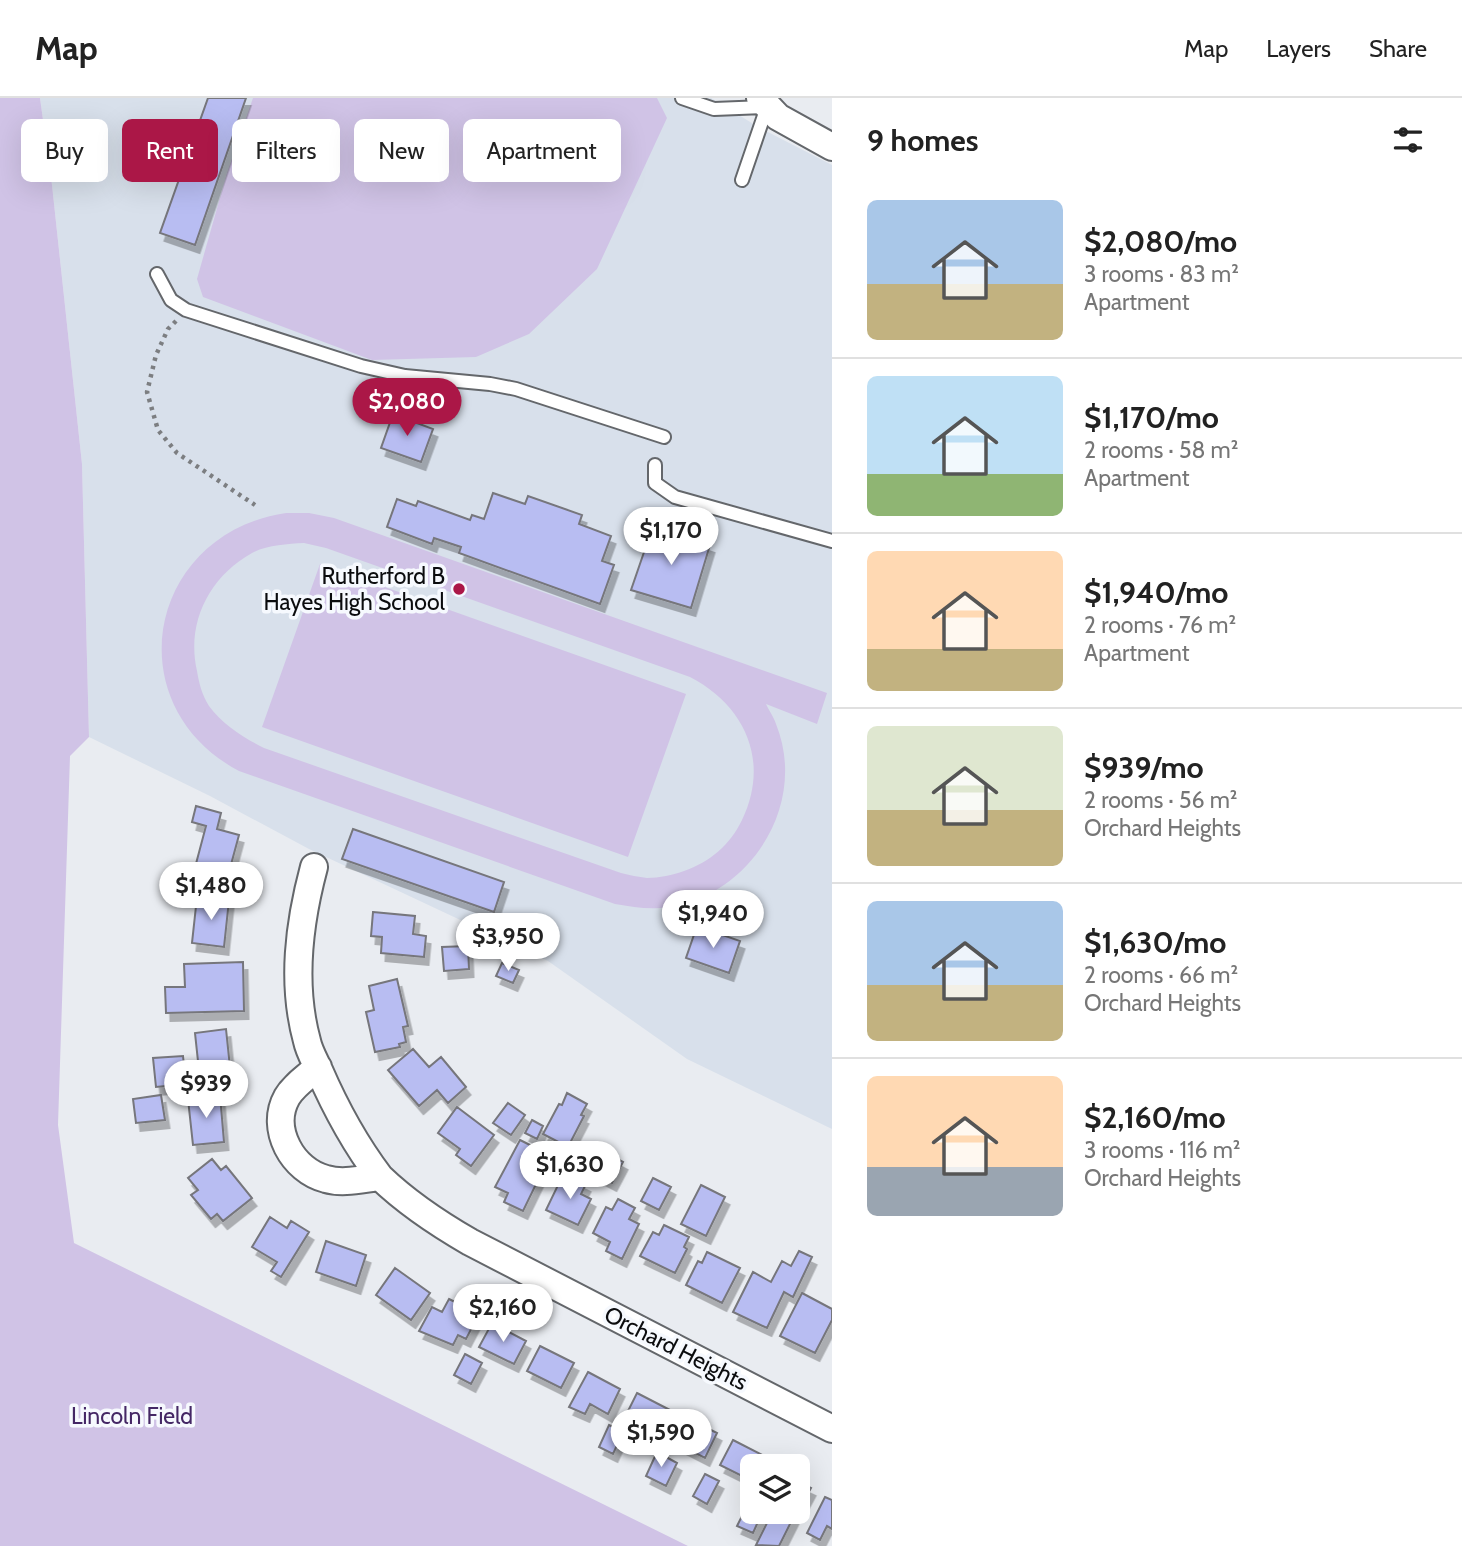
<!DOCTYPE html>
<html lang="en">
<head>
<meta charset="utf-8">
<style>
	:root { --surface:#fff; --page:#f6f6f6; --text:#222; --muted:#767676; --line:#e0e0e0; --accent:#ab1747 }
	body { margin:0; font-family:Cabin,sans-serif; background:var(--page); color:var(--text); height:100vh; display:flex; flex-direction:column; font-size:26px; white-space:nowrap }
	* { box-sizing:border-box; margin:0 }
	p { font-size:23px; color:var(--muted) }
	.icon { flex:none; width:38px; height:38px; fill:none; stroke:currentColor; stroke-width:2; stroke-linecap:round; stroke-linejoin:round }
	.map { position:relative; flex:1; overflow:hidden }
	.sheet { display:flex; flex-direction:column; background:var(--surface); width:630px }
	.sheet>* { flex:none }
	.banner { position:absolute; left:21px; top:21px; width:665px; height:63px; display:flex; gap:14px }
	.buttons { position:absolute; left:740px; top:1356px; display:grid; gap:14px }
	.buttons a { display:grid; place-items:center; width:70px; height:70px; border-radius:10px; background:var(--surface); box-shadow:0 7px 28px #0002; font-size:35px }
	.price { position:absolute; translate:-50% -60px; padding:0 16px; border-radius:24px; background:#fff; color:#222; font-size:23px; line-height:46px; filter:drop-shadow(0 2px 4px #0008) }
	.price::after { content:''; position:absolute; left:50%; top:42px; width:21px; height:16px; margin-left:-10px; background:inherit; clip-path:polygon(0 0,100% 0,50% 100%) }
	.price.current { background:var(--accent); color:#fff }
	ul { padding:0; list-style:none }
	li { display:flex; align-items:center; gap:21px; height:175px; padding:0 35px }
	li+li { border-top:2px solid var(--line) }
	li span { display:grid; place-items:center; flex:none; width:196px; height:140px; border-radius:10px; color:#555 }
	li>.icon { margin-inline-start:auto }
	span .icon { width:84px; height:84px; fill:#fffc; stroke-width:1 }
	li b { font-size:30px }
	h2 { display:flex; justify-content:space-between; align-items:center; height:84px; padding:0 35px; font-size:30px }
	.tag { padding:0 24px; border-radius:10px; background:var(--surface); box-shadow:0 7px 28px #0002; font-size:24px; line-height:63px }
	.tag.current { background:var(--accent); color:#fff }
	header { display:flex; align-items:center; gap:42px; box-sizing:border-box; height:98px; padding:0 35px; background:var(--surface); border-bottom:2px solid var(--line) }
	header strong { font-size:33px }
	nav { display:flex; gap:38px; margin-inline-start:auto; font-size:24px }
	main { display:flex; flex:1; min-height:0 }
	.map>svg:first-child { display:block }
	.built { fill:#d8e0eb }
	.green { fill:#d0c3e6; fill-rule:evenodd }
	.building { fill:#b8bdf2; stroke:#76767b; stroke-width:2; filter:url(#shadow) }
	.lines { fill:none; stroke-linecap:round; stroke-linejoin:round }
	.service-casing { stroke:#64676b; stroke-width:16 }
	.minor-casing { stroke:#64676b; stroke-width:30 }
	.path { stroke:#7c7e81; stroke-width:4.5; stroke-dasharray:3.5 5; stroke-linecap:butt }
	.service { stroke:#fff; stroke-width:12 }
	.minor { stroke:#fff; stroke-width:26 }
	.poi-dot { fill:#ab1747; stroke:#f6f9fe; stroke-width:2.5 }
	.labels { text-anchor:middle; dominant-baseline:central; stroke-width:7; stroke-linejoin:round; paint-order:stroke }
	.poi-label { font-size:23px; fill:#0b0c0e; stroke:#f6f9fe; text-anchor:end }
	.street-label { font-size:23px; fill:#0b0c0e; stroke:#f6f9fe }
	.park-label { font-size:23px; fill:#442765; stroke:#f6f9fe }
</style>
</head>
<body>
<header>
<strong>Map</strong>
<nav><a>Map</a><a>Layers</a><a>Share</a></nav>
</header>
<main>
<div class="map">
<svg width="832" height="1448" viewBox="0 0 832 1448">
	<defs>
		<filter id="shadow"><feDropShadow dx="4.5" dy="8" stdDeviation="0" flood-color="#0004"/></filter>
	</defs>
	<rect width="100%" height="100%" fill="#e9ecf1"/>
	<path class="built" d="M40,0H711L760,30L832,67V1031L687,961L548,863L309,751L210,698L89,639L82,366L52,87Z"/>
	<path class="green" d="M0,0H40L52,87L82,366L89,639L70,658L58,1027L74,1145L688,1448H0Z
		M253,0H657L667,20L597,171L529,236L476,259L372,262L203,199L197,181L227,75Z
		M286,415H309L334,420L827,595L817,626L766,606C769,613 774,619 776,626C808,705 752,796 669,809C651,812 633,809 615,806L239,673C115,607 147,436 286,415ZM304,445L326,450L690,579C746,608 770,664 742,722C730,747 710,764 684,773C673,777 659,780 647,780C639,779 629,777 621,775L264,650C244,640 223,627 209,608C202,597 199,585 197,573C186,525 209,479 252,455C267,447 287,446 304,445Z
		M320,466L686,596L628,759L262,629Z"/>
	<path class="building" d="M208,0H246L195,147L160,135Z
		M393,316L433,331L421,364L381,350Z
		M493,395L525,406L528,398L582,417L579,426L611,438L602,463L614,467L600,506L459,455L461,449L434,440L432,446L387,429L397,401L416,408L418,403L470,422L472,417L484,421Z
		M653,428L710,447L691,510L631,492Z
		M196,708L221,715L217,731L239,737L226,785L193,777L206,728L192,724Z
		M353,731L504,784L494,814L342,761Z
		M197,799L229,802L224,849L192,845Z
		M373,814L415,818L413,836L426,838L424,859L381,855L382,839L371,838Z
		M697,828L740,843L729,875L686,860Z
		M468,848L469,871L444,873L442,849Z
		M243,864L244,913L166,915L165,889H185L184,866Z
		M502,865L519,872L513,885L496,878Z
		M397,881L408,928L403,929L406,944L399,946L400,949L375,954L366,914L374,912L369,888Z
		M226,931L231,979L200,982L195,935Z
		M413,951L429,969L441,959L466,989L448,1005L437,992L419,1008L388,972Z
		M183,958L186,986L156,989L153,960Z
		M567,995L587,1006L581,1017L584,1018L568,1049L543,1036L559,1006L562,1007Z
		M161,997L165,1022L136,1025L133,1001Z
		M220,997L224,1044L193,1047L188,1001Z
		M508,1005L525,1017L511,1037L493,1025Z
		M457,1009L494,1037L471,1068L456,1057L460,1051L438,1035Z
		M532,1022L543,1028L537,1041L525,1035Z
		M520,1042L544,1054L533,1077L539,1080L523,1113L504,1104L508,1095L495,1089Z
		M604,1054L623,1064L612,1085L593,1075Z
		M212,1061L221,1072L226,1068L252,1100L223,1123L217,1116L211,1121L191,1097L198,1092L188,1080Z
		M569,1078L586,1086L581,1096L591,1101L578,1127L546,1112L559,1085L565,1088Z
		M653,1080L671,1089L659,1112L641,1103Z
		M701,1087L725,1099L706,1138L681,1126Z
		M618,1101L635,1110L629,1121L639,1126L622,1161L606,1153L610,1144L593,1135L606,1109L612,1112Z
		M270,1119L287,1130L291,1123L309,1134L281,1179L271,1173L277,1164L252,1149Z
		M664,1127L689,1139L684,1149L687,1151L675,1175L640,1158L653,1134L659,1137Z
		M326,1143L366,1157L356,1188L316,1174Z
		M799,1153L812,1159L793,1199L784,1194L767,1230L733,1214L753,1174L771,1184L782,1163L791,1168Z
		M707,1154L740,1170L722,1205L686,1187L698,1163L702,1165Z
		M395,1170L430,1195L411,1222L376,1197Z
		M802,1195L832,1211V1222L815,1255L780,1238Z
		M449,1201L479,1216L466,1241L458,1237L453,1247L419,1233L432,1209L442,1214Z
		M492,1225L526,1243L514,1266L479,1249Z
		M540,1248L574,1265L561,1290L527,1273Z
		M465,1256L482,1265L471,1286L454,1277Z
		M588,1274L620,1291L608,1316L590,1306L585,1316L569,1309Z
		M637,1295L670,1312L658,1335L625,1319Z
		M689,1321L717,1335L705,1360L676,1345Z
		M609,1327L623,1334L613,1356L599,1349Z
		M733,1342L766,1359L762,1368H752V1383L720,1367Z
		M657,1354L677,1365L666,1388L646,1378Z
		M705,1376L719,1383L707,1406L693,1398Z
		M798,1384L811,1390L798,1414Z
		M825,1399L832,1402V1431L827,1428L820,1442L807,1435Z
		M746,1410L761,1417L753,1435L737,1428Z
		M769,1414H796L779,1448L756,1447L772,1415Z"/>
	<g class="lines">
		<g class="service-casing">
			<path id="service" d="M682,0L714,11L767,9L742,82
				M157,176L171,202L186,212L361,268L405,278L490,286L516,291L664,339
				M655,367V385L675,399L832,443"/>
		</g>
		<g class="minor-casing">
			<path id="minor" d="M760,0L778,19L832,49
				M314,769C299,825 291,885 307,943C309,953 315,963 319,972C335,1009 355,1046 380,1079
				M318,969C308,978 294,987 287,999C269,1031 293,1073 326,1081C343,1086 362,1081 380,1079C407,1105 437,1125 470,1144L832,1331"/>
		</g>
		<path class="path" d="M176,223L168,231L156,257L147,294L158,332L177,355L255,407"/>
		<use href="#service" class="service"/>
		<use href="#minor" class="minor"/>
	</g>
	<circle class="poi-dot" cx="459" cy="491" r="7"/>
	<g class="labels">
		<g class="poi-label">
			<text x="445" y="478">Rutherford B<tspan x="445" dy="26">Hayes High School</tspan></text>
		</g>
		<g class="street-label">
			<text transform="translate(676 1250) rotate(27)">Orchard Heights</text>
		</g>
		<g class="park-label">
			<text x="132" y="1318">Lincoln Field</text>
		</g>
	</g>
</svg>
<div class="buttons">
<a><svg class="icon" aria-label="layers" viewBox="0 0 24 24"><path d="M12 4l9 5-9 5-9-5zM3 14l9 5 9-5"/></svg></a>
</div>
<b class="price current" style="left:407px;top:340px">$2,080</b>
<b class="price" style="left:671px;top:469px">$1,170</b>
<b class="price" style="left:211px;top:824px">$1,480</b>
<b class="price" style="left:713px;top:852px">$1,940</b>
<b class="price" style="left:508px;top:875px">$3,950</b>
<b class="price" style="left:206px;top:1022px">$939</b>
<b class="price" style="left:570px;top:1103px">$1,630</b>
<b class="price" style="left:503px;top:1246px">$2,160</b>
<b class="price" style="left:661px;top:1371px">$1,590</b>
<div class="banner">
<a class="tag">Buy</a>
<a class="tag current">Rent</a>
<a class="tag">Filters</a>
<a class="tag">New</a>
<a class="tag">Apartment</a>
</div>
</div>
<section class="sheet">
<h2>9 homes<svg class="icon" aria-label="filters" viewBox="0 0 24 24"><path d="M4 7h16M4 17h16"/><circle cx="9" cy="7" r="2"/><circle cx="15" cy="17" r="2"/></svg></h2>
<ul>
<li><span style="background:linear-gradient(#a9c7e8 60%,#c2b280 0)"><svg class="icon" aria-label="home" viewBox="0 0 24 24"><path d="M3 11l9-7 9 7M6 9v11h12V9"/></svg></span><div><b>$2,080/mo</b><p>3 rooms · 83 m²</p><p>Apartment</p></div></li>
<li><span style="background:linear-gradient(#bfe0f5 70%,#8fb573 0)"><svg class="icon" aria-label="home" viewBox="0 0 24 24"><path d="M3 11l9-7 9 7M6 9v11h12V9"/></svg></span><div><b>$1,170/mo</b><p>2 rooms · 58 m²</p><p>Apartment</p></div></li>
<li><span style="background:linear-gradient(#ffd9b3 70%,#c2b280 0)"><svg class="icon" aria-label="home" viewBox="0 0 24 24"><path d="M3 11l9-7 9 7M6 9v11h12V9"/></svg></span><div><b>$1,940/mo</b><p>2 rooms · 76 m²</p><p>Apartment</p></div></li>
<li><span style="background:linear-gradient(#dfe7d0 60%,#c2b280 0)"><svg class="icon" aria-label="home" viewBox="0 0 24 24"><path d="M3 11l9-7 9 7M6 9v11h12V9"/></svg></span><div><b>$939/mo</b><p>2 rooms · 56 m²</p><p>Orchard Heights</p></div></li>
<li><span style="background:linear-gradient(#a9c7e8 60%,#c2b280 0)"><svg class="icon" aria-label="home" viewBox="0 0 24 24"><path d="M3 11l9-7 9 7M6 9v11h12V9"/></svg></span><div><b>$1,630/mo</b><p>2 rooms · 66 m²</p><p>Orchard Heights</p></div></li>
<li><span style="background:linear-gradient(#ffd9b3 65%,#9aa5b1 0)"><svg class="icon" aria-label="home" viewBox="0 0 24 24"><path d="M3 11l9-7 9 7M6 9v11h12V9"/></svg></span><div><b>$2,160/mo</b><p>3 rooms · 116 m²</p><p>Orchard Heights</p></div></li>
</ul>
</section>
</main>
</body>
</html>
